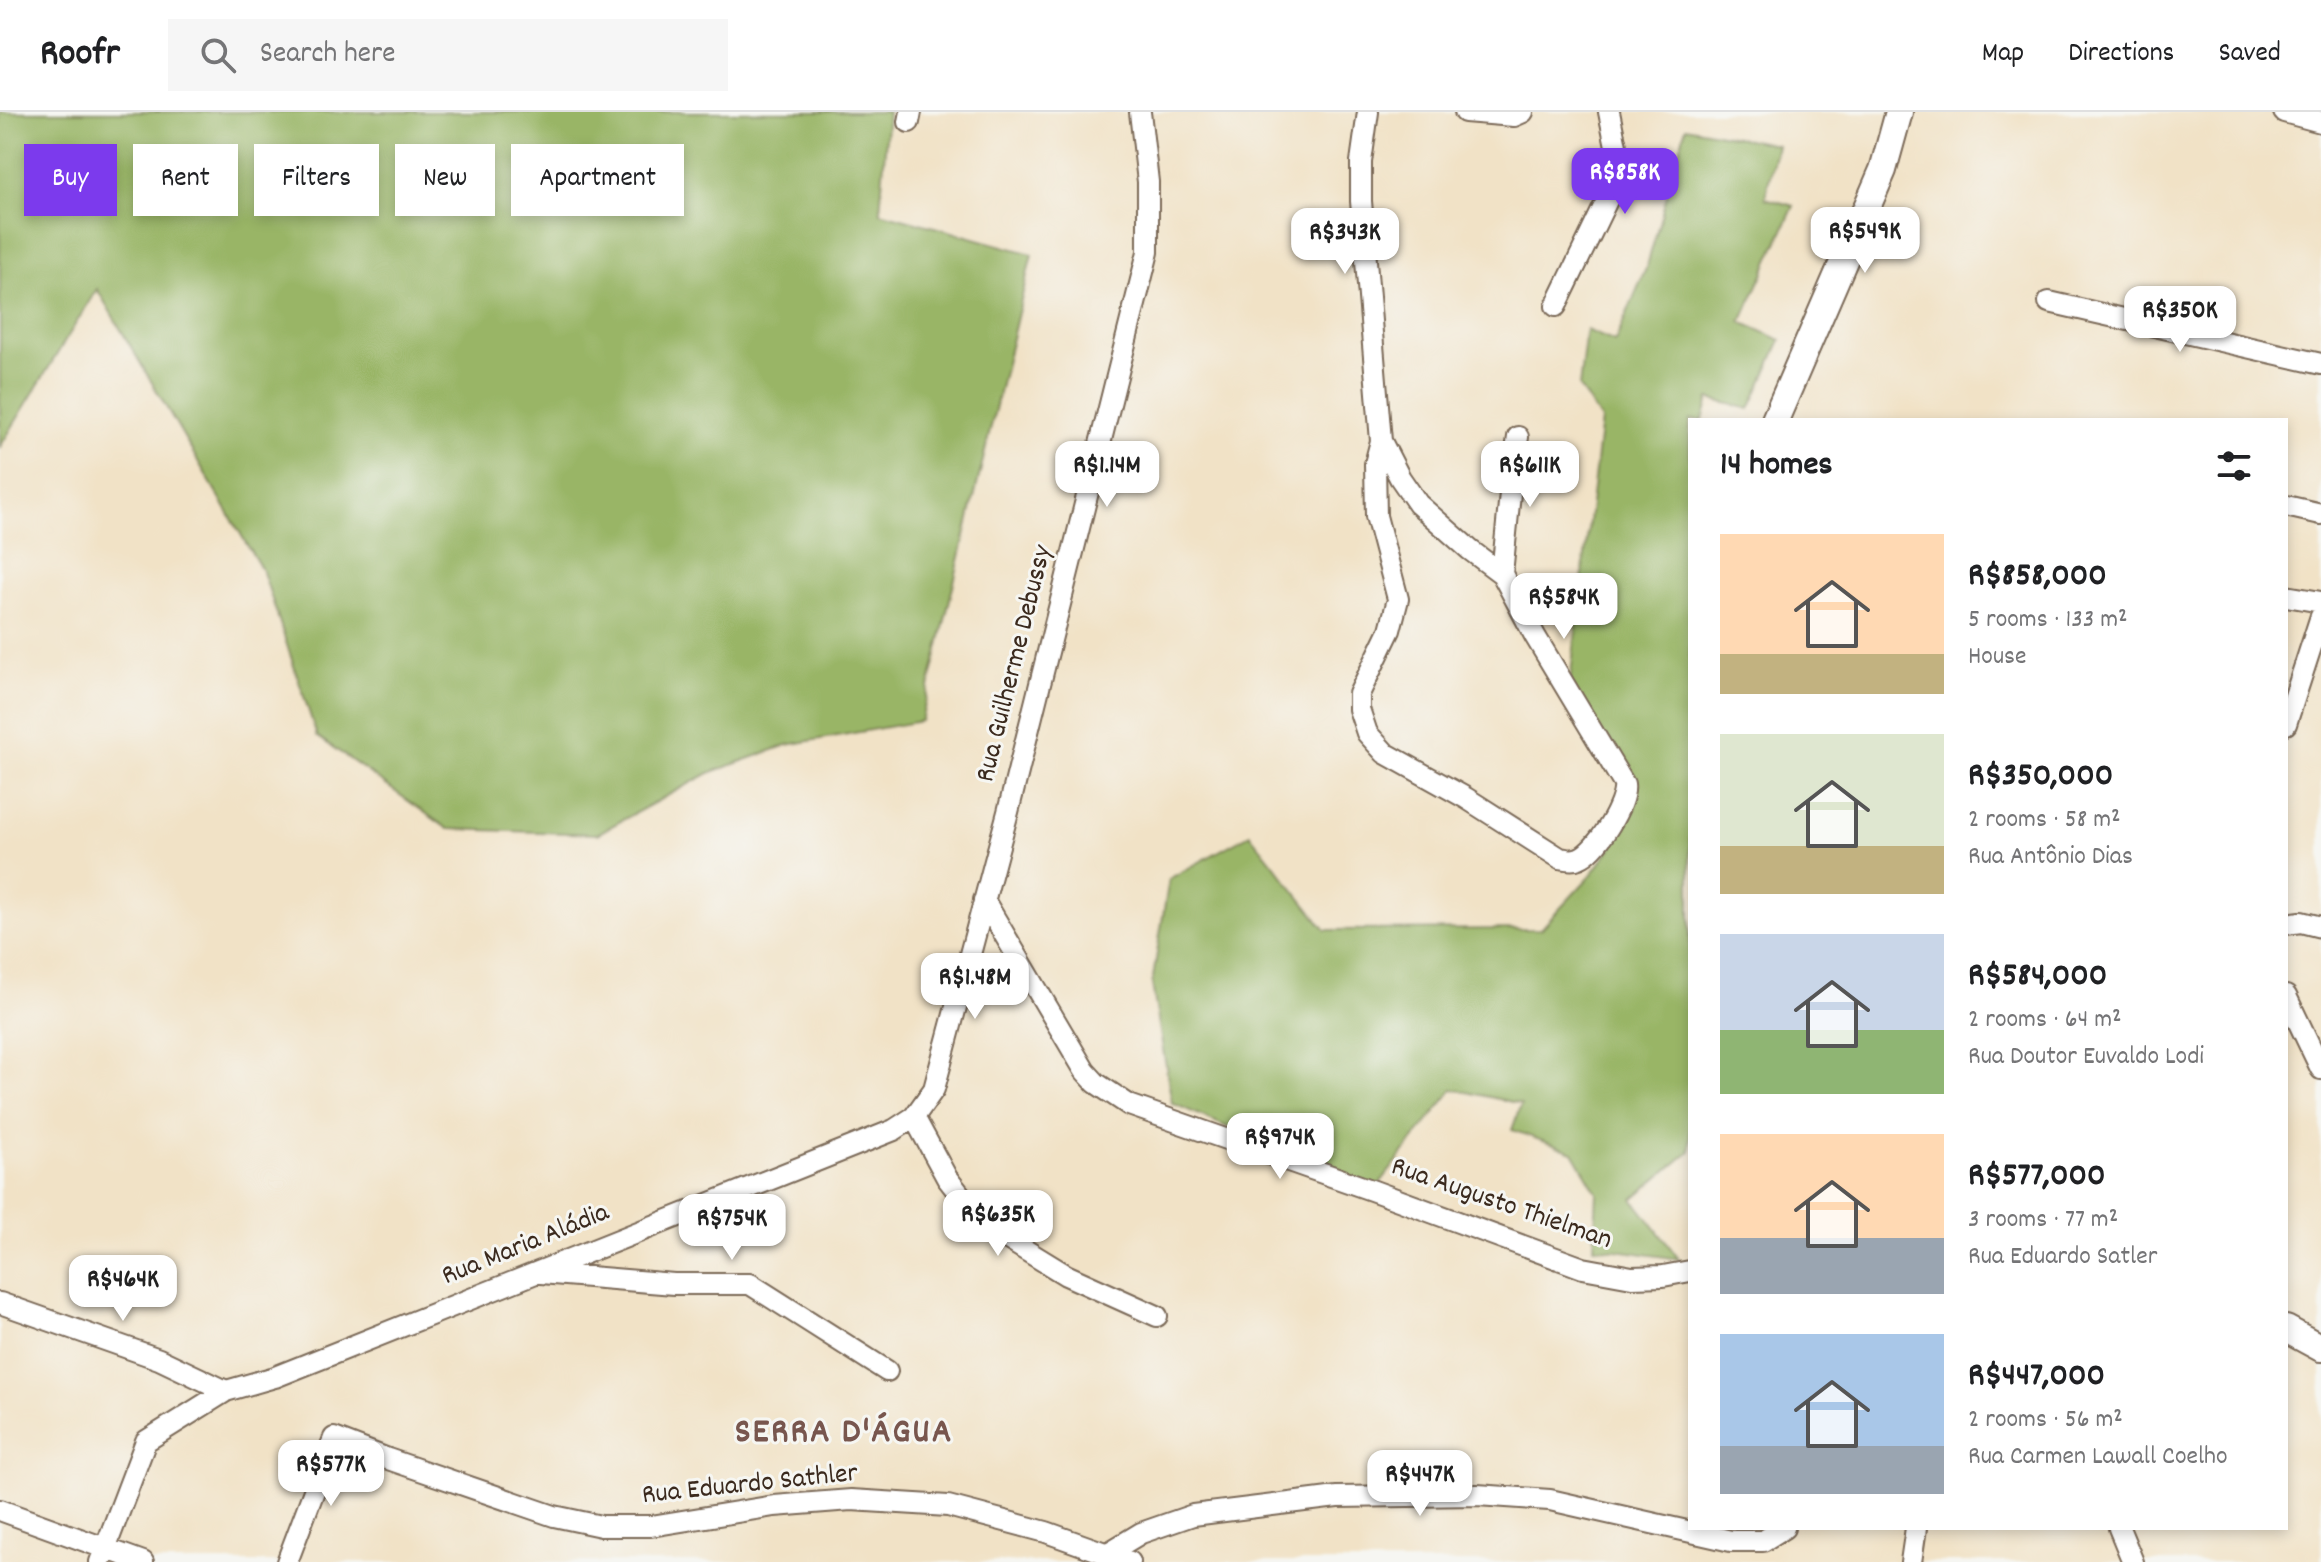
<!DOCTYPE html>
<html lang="en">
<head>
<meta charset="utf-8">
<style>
	:root { --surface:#fff; --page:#f6f6f6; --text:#202124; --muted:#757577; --line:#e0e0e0; --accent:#7c3aed }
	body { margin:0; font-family:Dekko,sans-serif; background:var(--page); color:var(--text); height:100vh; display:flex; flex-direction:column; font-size:30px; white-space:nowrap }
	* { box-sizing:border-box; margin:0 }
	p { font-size:26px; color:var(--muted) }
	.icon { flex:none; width:44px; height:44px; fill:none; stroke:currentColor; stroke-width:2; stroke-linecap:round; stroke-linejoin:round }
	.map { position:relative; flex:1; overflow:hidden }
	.panel { position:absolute; left:1688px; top:306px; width:600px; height:1112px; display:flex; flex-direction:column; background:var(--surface); border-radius:0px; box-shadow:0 4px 12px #0003 }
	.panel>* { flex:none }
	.banner { position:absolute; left:24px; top:32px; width:760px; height:72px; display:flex; gap:16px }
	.price { position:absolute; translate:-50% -68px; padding:0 18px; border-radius:16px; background:#fff; color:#222; font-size:26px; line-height:52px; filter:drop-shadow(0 2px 4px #0008) }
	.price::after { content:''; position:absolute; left:50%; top:48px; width:24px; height:18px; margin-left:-12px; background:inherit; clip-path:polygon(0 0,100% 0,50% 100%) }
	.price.active { background:var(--accent); color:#fff }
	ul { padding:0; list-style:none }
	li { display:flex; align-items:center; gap:24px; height:200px; padding:0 32px }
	li span { display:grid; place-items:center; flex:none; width:224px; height:160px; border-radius:0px; color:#555 }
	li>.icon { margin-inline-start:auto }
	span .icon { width:96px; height:96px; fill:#fffc; stroke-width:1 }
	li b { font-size:34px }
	h2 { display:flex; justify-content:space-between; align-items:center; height:96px; padding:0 32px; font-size:34px }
	.pill { padding:0 28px; border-radius:0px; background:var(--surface); box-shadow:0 4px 12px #0003; font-size:28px; line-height:72px }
	.pill.active { background:var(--accent); color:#fff }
	header { display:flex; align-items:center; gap:48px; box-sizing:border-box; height:112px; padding:0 40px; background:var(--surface); border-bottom:2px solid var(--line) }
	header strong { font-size:38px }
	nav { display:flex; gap:44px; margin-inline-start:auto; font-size:28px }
	.search { width:560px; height:72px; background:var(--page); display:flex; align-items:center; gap:20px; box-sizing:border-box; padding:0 28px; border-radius:0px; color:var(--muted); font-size:30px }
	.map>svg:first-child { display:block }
	.forest { fill:#99b566; stroke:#6a7042; stroke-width:2 }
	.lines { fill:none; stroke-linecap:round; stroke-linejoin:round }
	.minor-casing { stroke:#7b6a59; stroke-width:24 }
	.tertiary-casing { stroke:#7b6a59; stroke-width:30 }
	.minor { stroke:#fff; stroke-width:20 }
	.tertiary { stroke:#fff; stroke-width:26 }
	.labels { text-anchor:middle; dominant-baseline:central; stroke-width:6; stroke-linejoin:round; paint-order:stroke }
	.street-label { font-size:28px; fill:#3b2a1e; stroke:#f6f6f2 }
	.district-label { font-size:36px; font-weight:bold; letter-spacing:2px; fill:#78564e; stroke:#f6f6f2 }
</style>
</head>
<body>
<header>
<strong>Roofr</strong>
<div class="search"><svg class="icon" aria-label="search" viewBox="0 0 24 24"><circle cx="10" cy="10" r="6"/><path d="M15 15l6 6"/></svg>Search here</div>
<nav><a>Map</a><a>Directions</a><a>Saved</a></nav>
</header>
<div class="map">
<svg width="2321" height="1450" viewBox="0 0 2321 1450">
	<rect width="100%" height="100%" fill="#f6f6f2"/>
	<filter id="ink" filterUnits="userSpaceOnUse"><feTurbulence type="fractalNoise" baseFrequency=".0125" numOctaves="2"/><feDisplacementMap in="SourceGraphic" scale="16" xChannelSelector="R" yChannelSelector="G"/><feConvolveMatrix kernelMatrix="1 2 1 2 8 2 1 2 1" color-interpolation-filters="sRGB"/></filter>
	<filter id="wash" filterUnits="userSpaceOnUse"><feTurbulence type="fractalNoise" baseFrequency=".006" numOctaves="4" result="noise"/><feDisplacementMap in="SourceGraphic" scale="32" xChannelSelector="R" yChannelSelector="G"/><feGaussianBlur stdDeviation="1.8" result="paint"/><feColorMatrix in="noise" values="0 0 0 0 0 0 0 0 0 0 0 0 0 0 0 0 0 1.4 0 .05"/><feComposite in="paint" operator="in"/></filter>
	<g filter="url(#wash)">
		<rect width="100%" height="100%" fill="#f1e2c6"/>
		<path class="forest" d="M0,0H888L880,100L1032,142L921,609L787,633L709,661L597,722L448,717L317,624L263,460L97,177L0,335Z
			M1686,15L1777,33L1765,86L1794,94L1741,210L1781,228L1750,297L1709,287L1703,308H1690V442L1686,443L1690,478V1039L1633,1087L1679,1147L1594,1135L1597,1081L1573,1040L1512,1018L1521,992L1453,977L1374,1079L1172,991L1152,872L1169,767L1250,722L1326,818L1541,817L1592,762L1616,729L1635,676L1570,570L1601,308L1579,275L1586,218L1615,230L1647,154Z"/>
	</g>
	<g filter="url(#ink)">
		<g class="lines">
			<g class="minor-casing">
				<path id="minor" d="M1368,0L1361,50V89L1381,329L1400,366L1418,392L1470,438L1502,462L1535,524L1624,672C1627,691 1597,739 1579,746C1572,749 1567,747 1560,746L1466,686L1385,641L1367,621L1359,597V582L1390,518L1398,487L1376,404L1375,352L1381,329
					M1465,0L1514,4L1523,0
					M2284,0L2321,10
					M909,10L911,0
					M2049,190L2321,252
					M1556,194L1613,76L1616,34L1609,0
					M2286,394L2321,402
					M1502,462L1511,371L1518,325
					M2286,484L2321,490
					M2286,612L2321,504
					M984,788L1085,959L1096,971L1129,993L1374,1079L1583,1156L1632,1165L1663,1164L1690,1159
					M2286,812L2301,810L2321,815
					M2286,884L2321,957
					M914,1005L947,1066L983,1112L1066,1163L1157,1204
					M541,1161L674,1172H750L887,1259
					M0,1191L159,1247L226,1279
					M0,1398L143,1450
					M2119,1416L2133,1450
					M1108,1441L1141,1421L1193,1403L1337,1385L1477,1383L1550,1388L1731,1429H1763L1784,1416
					M100,1450L146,1329L226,1279L275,1265L894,1018L914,1005L934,977L1008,700L1148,140V70L1140,0
					M287,1450L334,1326L388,1347L554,1404L601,1414H651L774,1394L851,1388L948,1394L1046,1420L1130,1450
					M1911,1450L1916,1416"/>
			</g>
			<g class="tertiary-casing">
				<path id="tertiary" d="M1775,308L1883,58L1899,0
					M2286,1217L2321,1236"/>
			</g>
			<use href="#minor" class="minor"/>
			<use href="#tertiary" class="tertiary"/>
		</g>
	</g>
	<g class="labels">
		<g class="street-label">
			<text transform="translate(1016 552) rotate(-76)">Rua Guilherme Debussy</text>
			<text transform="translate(1501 1093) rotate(19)">Rua Augusto Thielman</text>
			<text transform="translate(526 1134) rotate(-22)">Rua Maria Aládia</text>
			<text transform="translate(750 1374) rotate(-6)">Rua Eduardo Sathler</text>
		</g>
		<g class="district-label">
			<text x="844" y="1322">SERRA D'ÁGUA</text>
		</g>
	</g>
</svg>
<b class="price active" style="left:1625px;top:104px">R$858K</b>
<b class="price" style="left:1865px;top:163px">R$549K</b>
<b class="price" style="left:1345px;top:164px">R$343K</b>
<b class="price" style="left:2180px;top:242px">R$350K</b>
<b class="price" style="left:1107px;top:397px">R$1.14M</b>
<b class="price" style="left:1530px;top:397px">R$611K</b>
<b class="price" style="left:1564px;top:529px">R$584K</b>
<b class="price" style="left:975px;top:909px">R$1.48M</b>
<b class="price" style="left:1280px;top:1069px">R$974K</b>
<b class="price" style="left:998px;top:1146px">R$635K</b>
<b class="price" style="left:732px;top:1150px">R$754K</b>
<b class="price" style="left:123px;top:1211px">R$464K</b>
<b class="price" style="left:331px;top:1396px">R$577K</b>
<b class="price" style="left:1420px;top:1406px">R$447K</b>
<div class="banner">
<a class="pill active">Buy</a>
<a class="pill">Rent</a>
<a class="pill">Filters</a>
<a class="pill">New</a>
<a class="pill">Apartment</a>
</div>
<section class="panel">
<h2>14 homes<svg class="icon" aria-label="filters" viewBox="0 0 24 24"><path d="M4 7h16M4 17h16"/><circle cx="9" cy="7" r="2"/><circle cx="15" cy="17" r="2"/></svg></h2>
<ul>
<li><span style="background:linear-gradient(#ffd9b3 75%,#c2b280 0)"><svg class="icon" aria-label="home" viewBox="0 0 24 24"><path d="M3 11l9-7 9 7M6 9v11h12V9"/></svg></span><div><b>R$858,000</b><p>5 rooms · 133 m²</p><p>House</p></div></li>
<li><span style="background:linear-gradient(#dfe7d0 70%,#c2b280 0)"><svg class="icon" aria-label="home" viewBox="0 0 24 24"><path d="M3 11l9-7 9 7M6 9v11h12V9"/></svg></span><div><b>R$350,000</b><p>2 rooms · 58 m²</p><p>Rua Antônio Dias</p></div></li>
<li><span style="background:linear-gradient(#c9d6e8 60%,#8fb573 0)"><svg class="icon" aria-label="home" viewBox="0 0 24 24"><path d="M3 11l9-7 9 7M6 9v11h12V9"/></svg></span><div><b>R$584,000</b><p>2 rooms · 64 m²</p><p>Rua Doutor Euvaldo Lodi</p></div></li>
<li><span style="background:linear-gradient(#ffd9b3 65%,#9aa5b1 0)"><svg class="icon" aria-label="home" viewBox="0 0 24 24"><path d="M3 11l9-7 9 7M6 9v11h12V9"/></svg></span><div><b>R$577,000</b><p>3 rooms · 77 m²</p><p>Rua Eduardo Satler</p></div></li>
<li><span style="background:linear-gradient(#a9c7e8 70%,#9aa5b1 0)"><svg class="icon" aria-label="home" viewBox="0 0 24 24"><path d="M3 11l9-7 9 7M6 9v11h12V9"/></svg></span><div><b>R$447,000</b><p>2 rooms · 56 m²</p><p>Rua Carmen Lawall Coelho</p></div></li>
</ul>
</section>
</div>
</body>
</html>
